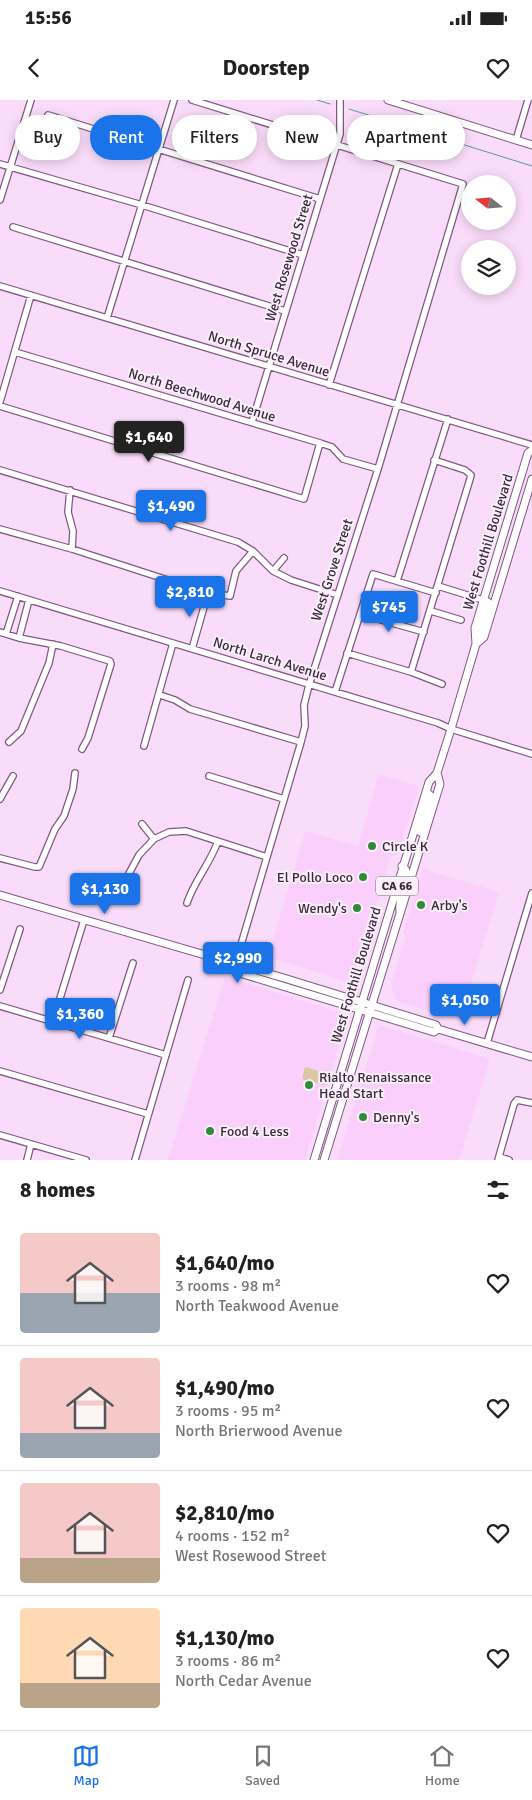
<!DOCTYPE html>
<html lang="en">
<head>
<meta charset="utf-8">
<style>
	:root { --surface:#fff; --page:#f6f6f6; --text:#222; --muted:#767676; --line:#e0e0e0; --accent:#1a73e8 }
	body { margin:0; font-family:Signika,sans-serif; background:var(--page); color:var(--text); height:100vh; display:flex; flex-direction:column; font-size:19px; white-space:nowrap }
	* { box-sizing:border-box; margin:0 }
	p { font-size:16px; color:var(--muted) }
	.icon { flex:none; width:28px; height:28px; fill:none; stroke:currentColor; stroke-width:2; stroke-linecap:round; stroke-linejoin:round }
	.map { position:relative; height:1060px; overflow:hidden }
	.drawer { display:flex; flex-direction:column; background:var(--surface); flex:1 }
	.drawer>* { flex:none }
	.hud { position:absolute; left:15px; top:15px; width:502px; height:45px; display:flex; gap:10px }
	.needle { width:32px; rotate:287deg }
	.tools { position:absolute; left:461px; top:75px; display:grid; gap:10px }
	.tools a { display:grid; place-items:center; width:55px; height:55px; border-radius:50%; background:var(--surface); box-shadow:0 2px 12px #0003; font-size:25px }
	.price { position:absolute; translate:-50% -42px; padding:0 11px; border-radius:5px; background:var(--accent); color:#fff; font-size:16px; line-height:32px; filter:drop-shadow(0 1px 2px #0008) }
	.price::after { content:''; position:absolute; left:50%; top:30px; width:15px; height:11px; margin-left:-8px; background:inherit; clip-path:polygon(0 0,100% 0,50% 100%) }
	.price.on { background:#222; color:#fff }
	ul { padding:0; list-style:none }
	li { display:flex; align-items:center; gap:15px; height:125px; padding:0 20px }
	li+li { border-top:1px solid var(--line) }
	li span { display:grid; place-items:center; flex:none; width:140px; height:100px; border-radius:5px; color:#555 }
	li>.icon { margin-inline-start:auto }
	span .icon { width:60px; height:60px; fill:#fffc; stroke-width:1 }
	li b { font-size:21px }
	h2 { display:flex; justify-content:space-between; align-items:center; height:60px; padding:0 20px; font-size:21px }
	.pill { padding:0 18px; border-radius:22px; background:var(--surface); box-shadow:0 2px 12px #0003; font-size:18px; line-height:45px }
	.pill.on { background:var(--accent); color:#fff }
	.status { display:flex; justify-content:space-between; align-items:center; height:35px; padding:0 25px; background:var(--surface); direction:ltr }
	.status svg { height:14px; fill:currentColor }
	header { display:flex; justify-content:space-between; align-items:center; height:65px; padding:0 20px; background:var(--surface); font-size:22px; font-weight:800 }
	.tabs { display:flex; justify-content:space-around; align-items:center; height:70px; border-top:1px solid var(--line); background:var(--surface); font-size:14px; color:var(--muted) }
	.tabs a { display:grid; justify-items:center; gap:2px }
	.tabs .on { color:var(--accent) }
	.map>svg:first-child { display:block }
	.built { fill:#facffb }
	.park { fill:url(#park-tufts) }
	.lines { fill:none; stroke-linecap:round; stroke-linejoin:round }
	.stream { stroke:#5c96a3; stroke-width:1 }
	.minor-casing { stroke:#825884; stroke-width:8 }
	.major-casing { stroke:#825884; stroke-width:9 }
	.minor { stroke:#fff; stroke-width:5.5 }
	.major { stroke:#fff; stroke-width:7 }
	.poi-dot { fill:#308a3a; stroke:#faf0fa; stroke-width:2 }
	.labels { text-anchor:middle; dominant-baseline:central; stroke-width:4; stroke-linejoin:round; paint-order:stroke }
	.shield { fill:#faf0fa; stroke:#746575; stroke-width:1 }
	.shield-label { font-size:12px; font-weight:bold; fill:#3b293c }
	.street-label { font-size:14px; fill:#3b293c; stroke:#faf0fa }
	.poi-label { font-size:14px; fill:#3b293c; stroke:#faf0fa; text-anchor:start }
</style>
</head>
<body>
<div class="status"><b>15:56</b><svg viewBox="0 0 49 12"><path d="M0 12V9h3v3zM5 12V6h3v6zM10 12V3h3v9zM15 12V0h3v12zM26 1h20v11H26zM47 4h2v5h-2z"/></svg></div>
<header><svg class="icon" aria-label="back" viewBox="0 0 24 24"><path d="M15 5l-7 7 7 7"/></svg>Doorstep<svg class="icon" aria-label="heart" viewBox="0 0 24 24"><path d="M12 20l-8-8c-3-5 5-10 8-4 3-6 11-1 8 4z"/></svg></header>
<div class="map">
<svg width="532" height="1060" viewBox="0 0 532 1060">
	<defs>
		<pattern id="park-tufts" width="24" height="20" patternUnits="userSpaceOnUse" patternTransform="scale(1.25)"><rect width="24" height="20" fill="#dac8a2"/><path d="M3 7l-1-3M5 7V3M7 7l1-3M15 17l-1-3M17 17v-4M19 17l1-3" fill="none" stroke="#bcac8c"/></pattern>
	</defs>
	<rect width="100%" height="100%" fill="#f9dcf9"/>
	<path class="built" d="M379,674L419,686L399,751L398,754L391,756L352,883L268,857L305,731L358,746Z
		M423,769L499,792L460,920L397,901L391,885L406,836L403,833Z
		M225,877L348,915L305,1060H168Z
		M379,925L490,959L459,1060H337Z"/>
	<path class="park" d="M305,967L328,974L324,985L302,979Z"/>
	<g class="lines">
		<path class="stream" d="M317,0L330,4
			M349,9L532,66"/>
		<g class="minor-casing">
			<path id="minor" d="M192,0L463,84L378,369L309,585L304,605L305,626L301,642L235,865
				M48,15L320,99
				M516,40L528,0
				M0,64L142,105L303,155
				M0,100L31,0
				M13,127L285,211
				M0,186L532,345
				M107,218L174,0
				M15,252L320,343L332,347L343,359L378,369
				M329,285L398,64
				M0,302L31,195
				M0,306L304,399L320,343
				M252,322L340,34V0
				M0,370L238,442L253,451L273,471L291,480L338,495
				M70,390L68,412L73,431L72,449
				M0,429L72,449L208,493L230,496L236,471L253,451
				M273,471L284,458
				M397,481L448,319
				M438,486L483,500
				M0,491L438,623L451,629L532,654
				M431,511L461,520
				M360,514L424,532
				M0,532L19,538L61,546L110,561L111,564L88,638L82,649
				M6,534L18,496
				M19,538L29,500
				M192,549L208,493
				M347,553L411,572L442,584
				M411,572L470,379L471,375L465,370L434,360
				M335,592L373,474L436,493
				M160,595L175,600L190,609L301,642
				M9,642L21,631L49,563L53,544
				M144,646L173,543
				M209,676L284,699
				M0,699L13,676
				M142,724L154,739
				M0,758L35,767H39L55,729L64,716L73,689L75,673
				M96,777L120,790L139,755L154,739L169,732L186,731L267,757
				M187,803C194,781 210,764 218,741
				M0,890L20,829
				M0,906L166,955
				M53,921L84,820
				M109,938L133,863
				M487,943L532,793
				M0,971L148,1014
				M0,1035L86,1060
				M499,1057L509,1060
				M27,1060L31,1044
				M135,1060L188,880
				M498,1060L514,1004L517,1000L532,1003"/>
		</g>
		<g class="major-casing">
			<path id="major" d="M388,0L532,45
				M477,541L488,504V502L483,500
				M476,544L484,537L532,379
				M420,732L430,695L426,692
				M0,795L287,879L436,925L438,929L532,957
				M400,812C398,796 406,785 406,770L402,766
				M235,865L243,874L434,932L438,929
				M314,1060L429,682L437,673L451,629L476,544L475,528L528,353L532,350
				M324,1060L440,684L437,673"/>
		</g>
		<use href="#minor" class="minor"/>
		<use href="#major" class="major"/>
	</g>
	<g class="poi-dot">
		<circle cx="372" cy="746" r="5"/>
		<circle cx="363" cy="777" r="5"/>
		<circle cx="421" cy="805" r="5"/>
		<circle cx="357" cy="808" r="5"/>
		<circle cx="309" cy="985" r="5"/>
		<circle cx="363" cy="1017" r="5"/>
		<circle cx="210" cy="1031" r="5"/>
	</g>
	<g class="labels">
		<rect class="shield" x="376" y="776.5" width="42" height="19" rx="4"/>
		<g class="shield-label">
			<text x="397" y="786">CA 66</text>
		</g>
		<g class="street-label">
			<text transform="translate(289 158) rotate(-73)">West Rosewood Street</text>
			<text transform="translate(269 254) rotate(17)">North Spruce Avenue</text>
			<text transform="translate(202 295) rotate(17)">North Beechwood Avenue</text>
			<text transform="translate(488 442) rotate(-73)">West Foothill Boulevard</text>
			<text transform="translate(332 470) rotate(-72)">West Grove Street</text>
			<text transform="translate(270 559) rotate(17)">North Larch Avenue</text>
			<text transform="translate(356 875) rotate(-73)">West Foothill Boulevard</text>
		</g>
		<g class="poi-label">
			<text x="382" y="746">Circle K</text>
			<text x="353" y="777" text-anchor="end">El Pollo Loco</text>
			<text x="431" y="805">Arby's</text>
			<text x="347" y="808" text-anchor="end">Wendy's</text>
			<text x="319" y="977">Rialto Renaissance<tspan x="319" dy="16">Head Start</tspan></text>
			<text x="373" y="1017">Denny's</text>
			<text x="220" y="1031">Food 4 Less</text>
		</g>
	</g>
</svg>
<div class="tools">
<a><svg class="needle" viewBox="-14 -14 28 28"><path d="M0-13l5 13h-10z" fill="#e53935"/><path d="M0 13l5-13h-10z" fill="#767676"/></svg></a>
<a><svg class="icon" aria-label="layers" viewBox="0 0 24 24"><path d="M12 4l9 5-9 5-9-5zM3 14l9 5 9-5"/></svg></a>
</div>
<b class="price on" style="left:149px;top:363px">$1,640</b>
<b class="price" style="left:171px;top:432px">$1,490</b>
<b class="price" style="left:190px;top:518px">$2,810</b>
<b class="price" style="left:389px;top:533px">$745</b>
<b class="price" style="left:105px;top:815px">$1,130</b>
<b class="price" style="left:238px;top:884px">$2,990</b>
<b class="price" style="left:465px;top:926px">$1,050</b>
<b class="price" style="left:80px;top:940px">$1,360</b>
<div class="hud">
<a class="pill">Buy</a>
<a class="pill on">Rent</a>
<a class="pill">Filters</a>
<a class="pill">New</a>
<a class="pill">Apartment</a>
</div>
</div>
<section class="drawer">
<h2>8 homes<svg class="icon" aria-label="filters" viewBox="0 0 24 24"><path d="M4 7h16M4 17h16"/><circle cx="9" cy="7" r="2"/><circle cx="15" cy="17" r="2"/></svg></h2>
<ul>
<li><span style="background:linear-gradient(#f6c9c9 60%,#9aa5b1 0)"><svg class="icon" aria-label="home" viewBox="0 0 24 24"><path d="M3 11l9-7 9 7M6 9v11h12V9"/></svg></span><div><b>$1,640/mo</b><p>3 rooms · 98 m²</p><p>North Teakwood Avenue</p></div><svg class="icon" aria-label="heart" viewBox="0 0 24 24"><path d="M12 20l-8-8c-3-5 5-10 8-4 3-6 11-1 8 4z"/></svg></li>
<li><span style="background:linear-gradient(#f6c9c9 75%,#9aa5b1 0)"><svg class="icon" aria-label="home" viewBox="0 0 24 24"><path d="M3 11l9-7 9 7M6 9v11h12V9"/></svg></span><div><b>$1,490/mo</b><p>3 rooms · 95 m²</p><p>North Brierwood Avenue</p></div><svg class="icon" aria-label="heart" viewBox="0 0 24 24"><path d="M12 20l-8-8c-3-5 5-10 8-4 3-6 11-1 8 4z"/></svg></li>
<li><span style="background:linear-gradient(#f6c9c9 75%,#b9a48a 0)"><svg class="icon" aria-label="home" viewBox="0 0 24 24"><path d="M3 11l9-7 9 7M6 9v11h12V9"/></svg></span><div><b>$2,810/mo</b><p>4 rooms · 152 m²</p><p>West Rosewood Street</p></div><svg class="icon" aria-label="heart" viewBox="0 0 24 24"><path d="M12 20l-8-8c-3-5 5-10 8-4 3-6 11-1 8 4z"/></svg></li>
<li><span style="background:linear-gradient(#ffd9b3 75%,#b9a48a 0)"><svg class="icon" aria-label="home" viewBox="0 0 24 24"><path d="M3 11l9-7 9 7M6 9v11h12V9"/></svg></span><div><b>$1,130/mo</b><p>3 rooms · 86 m²</p><p>North Cedar Avenue</p></div><svg class="icon" aria-label="heart" viewBox="0 0 24 24"><path d="M12 20l-8-8c-3-5 5-10 8-4 3-6 11-1 8 4z"/></svg></li>
</ul>
</section>
<nav class="tabs">
<a class="on"><svg class="icon" aria-label="map" viewBox="0 0 24 24"><path d="M3 6l6-2 6 2 6-2v14l-6 2-6-2-6 2zM9 4v14M15 6v14"/></svg>Map</a>
<a><svg class="icon" aria-label="saved" viewBox="0 0 24 24"><path d="M7 4h10v16l-5-4-5 4z"/></svg>Saved</a>
<a><svg class="icon" aria-label="home" viewBox="0 0 24 24"><path d="M3 11l9-7 9 7M6 9v11h12V9"/></svg>Home</a>
</nav>
</body>
</html>
